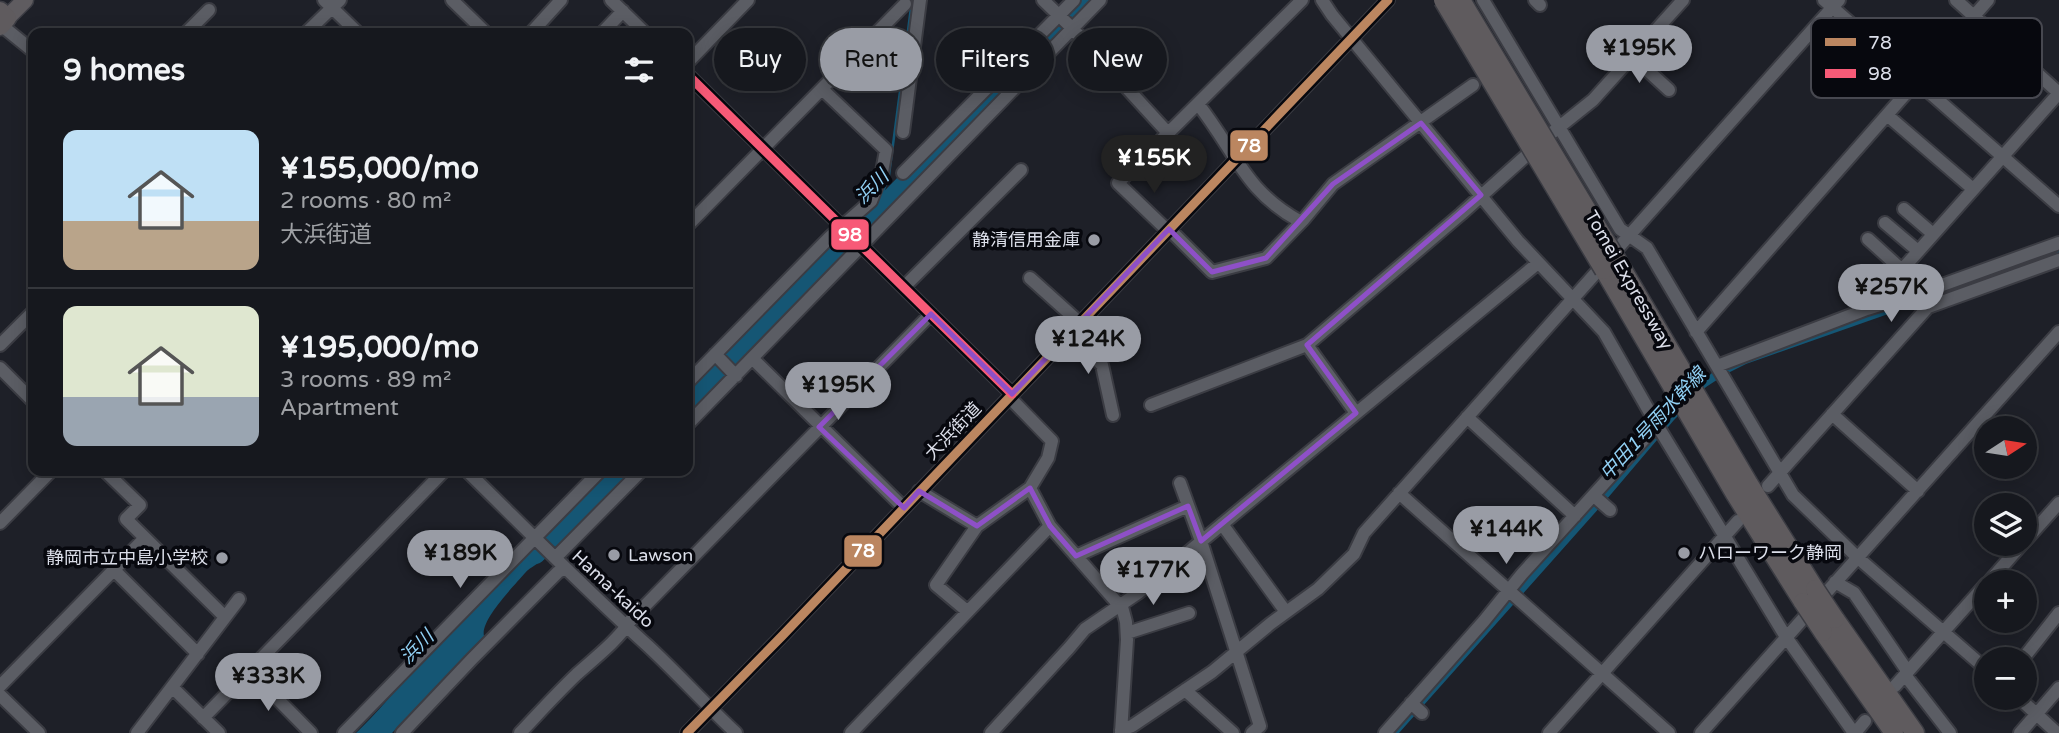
<!DOCTYPE html>
<html lang="en">
<head>
<meta charset="utf-8">
<style>
	:root { --surface:#16181e; --page:#23252b; --text:#f1f3f6; --muted:#9ea0a4; --line:#35373c; --accent:#999ca5 }
	body { margin:0; font-family:"Varela Round","Noto Sans JP",sans-serif; background:var(--page); color:var(--text); height:100vh; display:flex; flex-direction:column; font-size:26px; white-space:nowrap }
	* { box-sizing:border-box; margin:0 }
	p { font-size:23px; color:var(--muted) }
	.icon { flex:none; width:38px; height:38px; fill:none; stroke:currentColor; stroke-width:2; stroke-linecap:round; stroke-linejoin:round }
	.map { position:relative; flex:1; overflow:hidden }
	.details { position:absolute; left:28px; top:28px; width:665px; height:448px; display:flex; flex-direction:column; background:var(--surface); border-radius:14px; box-shadow:0 4px 18px #0003,0 0 0 2px var(--line) }
	.details>* { flex:none }
	.hud { position:absolute; left:714px; top:28px; width:665px; height:63px; display:flex; gap:14px }
	.needle { width:46px; rotate:78deg }
	.controls { position:absolute; left:1974px; top:416px; display:grid; gap:14px }
	.controls a { display:grid; place-items:center; width:63px; height:63px; border-radius:50%; background:var(--surface); box-shadow:0 4px 18px #0003,0 0 0 2px var(--line); font-size:35px }
	.price { position:absolute; translate:-50% -60px; padding:0 16px; border-radius:24px; background:var(--accent); color:#111; font-size:23px; line-height:46px; filter:drop-shadow(0 2px 4px #0008) }
	.price::after { content:''; position:absolute; left:50%; top:42px; width:21px; height:16px; margin-left:-10px; background:inherit; clip-path:polygon(0 0,100% 0,50% 100%) }
	.price.active { background:#222; color:#fff }
	ul { padding:0; list-style:none }
	li { display:flex; align-items:center; gap:21px; height:175px; padding:0 35px }
	li+li { border-top:2px solid var(--line) }
	li span { display:grid; place-items:center; flex:none; width:196px; height:140px; border-radius:14px; color:#555 }
	li>.icon { margin-inline-start:auto }
	span .icon { width:84px; height:84px; fill:#fffc; stroke-width:1 }
	li b { font-size:30px }
	h2 { display:flex; justify-content:space-between; align-items:center; height:84px; padding:0 35px; font-size:30px }
	.pill { padding:0 24px; border-radius:32px; background:var(--surface); box-shadow:0 4px 18px #0003,0 0 0 2px var(--line); font-size:24px; line-height:63px }
	.pill.active { background:var(--accent); color:#111 }
	.map>svg:first-child { display:block }
	.water { fill:#155674 }
	.lines { fill:none; stroke-linecap:round; stroke-linejoin:round }
	.stream { stroke:#155674; stroke-width:2.5 }
	.river { stroke:#155674; stroke-width:18 }
	.minor-casing { stroke:#3b3c43; stroke-width:16 }
	.major-casing { stroke:#3b3c43; stroke-width:19 }
	.highway-casing { stroke:#3b3c43; stroke-width:21 }
	.minor { stroke:#5b5d64; stroke-width:12 }
	.major { stroke:#5f5c60; stroke-width:16 }
	.highway { stroke:#5f5b5e; stroke-width:18 }
	.highway-bridge-casing { stroke:#3b3c43; stroke-width:21; stroke-linecap:butt }
	.highway-bridge { stroke:#5f5b5e; stroke-width:18 }
	.bus-1-casing { stroke:#07080e; stroke-width:14 }
	.bus-2-casing { stroke:#07080e; stroke-width:14 }
	.bus-1 { stroke:#bb8660; stroke-width:9 }
	.bus-2 { stroke:#f75a77; stroke-width:9 }
	.marked { fill:none; stroke:#8e50c7; stroke-width:5; stroke-linejoin:round }
	.poi-dot { fill:#999ca5; stroke:#07080e; stroke-width:2.5 }
	.labels { text-anchor:middle; dominant-baseline:central; stroke-width:7; stroke-linejoin:round; paint-order:stroke }
	.poi-label { font-size:18px; fill:#dbdee9; stroke:#07080e; text-anchor:end }
	.street-label { font-size:18px; fill:#dbdee9; stroke:#07080e }
	.water-label { font-size:19px; font-style:italic; fill:#91d0f4; stroke:#07080e }
	.key { fill:#07080e; stroke:#474850; stroke-width:2 }
	.key-label { font-size:19px; fill:#dbdee9 }
	.line-badge { stroke:#07080e; stroke-width:2.5 }
	.badge-label { font-size:19px; text-anchor:middle; font-weight:bold; fill:#fff }
</style>
</head>
<body>
<div class="map">
<svg width="2059" height="733" viewBox="0 0 2059 733">
	<rect width="100%" height="100%" fill="#1e2028"/>
	<path class="water" d="M2059,246V254L1746,364L1726,374L1706,387L1674,420L1601,506L1399,733H1389L1676,407L1714,371Z
		M548,534L558,545C555,549 551,554 547,557C540,563 530,567 525,573C514,586 480,620 484,636L392,733H356C376,714 393,693 411,673C439,643 470,614 499,584C515,568 530,549 548,534Z"/>
	<g class="lines">
		<path class="stream" d="M876,212L889,175L912,0"/>
		<path class="river" d="M688,403L1085,0
			M536,555L620,471"/>
		<g class="minor-casing">
			<path id="minor" d="M324,0L358,33
				M452,0L486,33
				M611,0L645,33
				M1043,0L1072,28L1168,133
				M1322,0L1332,15L1518,241L1604,332L1657,425L1786,637L1854,733
				M1483,0L1620,229L1647,248L1793,495L1857,557L1986,669
				M1535,0L1540,5
				M1824,0L2059,206
				M1,25L33,51
				M186,33L209,10
				M306,33L340,0
				M531,33L561,0
				M602,33L623,11
				M1632,56L1669,90
				M688,62L748,0
				M688,75L1012,394
				M1198,104C1236,152 1244,191 1301,222
				M1887,115L1973,189
				M903,132L920,0
				M1553,132L1593,100L1683,0
				M903,173L1074,0
				M1904,209L1933,234
				M1885,223L1918,251
				M688,225L905,4
				M1169,229L1212,272L1266,258L1304,219L1333,184L1473,85
				M1168,231L1118,183L1302,0
				M1868,239L1902,270
				M1030,278L1080,323
				M904,287L1021,170
				M1867,309L2059,93L1956,0
				M1696,332L1988,0
				M1070,333L1102,365L1113,415
				M0,345L33,312
				M1307,345L1356,413
				M715,354L736,376
				M752,358L904,508
				M1717,366L1867,309L1931,289L2059,243
				M0,368L33,401
				M688,382L830,237L871,201L882,172L886,150L822,89
				M1009,397L1052,441L1048,458L1030,488L1050,526L1119,605
				M1151,405L1307,345L1461,214L1537,146
				M1832,414L1918,491
				M1467,417L1575,516
				M688,424L1100,0
				M105,471L140,505L126,519L225,617
				M467,471C527,530 586,590 648,646C678,674 706,705 736,733
				M1180,483L1201,541L1260,726L1252,733
				M1768,486L1928,307L2059,260
				M919,491L977,526
				M1399,493L1669,733
				M1594,496L1610,510
				M0,523L51,471
				M1222,524L1286,612
				M2025,541L2059,503
				M1076,556L1188,506
				M555,558L641,471
				M114,570L198,654
				M1835,582L1854,593L1908,672
				M1988,583L2022,544
				M967,611L936,585L977,526L1030,488
				M1127,633L1189,613
				M2022,660L2059,613
				M249,670L311,733
				M1905,675L1950,733
				M0,686L145,538
				M1895,686L1986,584
				M172,687L219,733
				M1185,690L1233,733
				M0,695L39,733
				M2019,698L2057,733
				M1411,703L1422,713
				M203,718L444,471
				M1121,730L1132,726L1212,672L1270,624L1318,589L1354,554L1364,533L1839,0
				M137,733L239,599
				M344,733L600,471
				M402,733L472,659L558,572L564,569
				M520,733C539,713 557,693 577,674C596,657 617,641 631,620L931,314
				M687,733L782,636L1388,0
				M851,733L1050,526
				M991,733L1069,648L1085,629L1138,593L1157,578L1538,263
				M1121,733L1127,640L1126,622L1121,603
				M1385,733L1484,621L1522,574L1657,425
				M1549,733L1738,521
				M1701,733L2059,332
				M1855,733L1865,721
				M2020,733L2059,688"/>
		</g>
		<g class="major-casing">
			<path id="major" d="M7,18L25,0"/>
		</g>
		<g class="highway-casing">
			<path id="highway" d="M0,11L7,18L0,26
				M1617,260L1749,484L1815,589
				M1604,270L1735,494L1803,602
				M1835,619L1915,733
				M1823,632L1894,733"/>
		</g>
		<use href="#minor" class="minor"/>
		<use href="#major" class="major"/>
		<use href="#highway" class="highway"/>
		<g class="highway-bridge-casing">
			<path id="highway-bridge" d="M1443,0L1604,270
				M1461,0L1617,260
				M1815,589L1835,619
				M1803,602L1823,632"/>
		</g>
		<use href="#highway-bridge" class="highway-bridge"/>
		<g class="bus-1-casing">
			<path id="bus-1" d="M687,733L782,636L1388,0"/>
		</g>
		<g class="bus-2-casing">
			<path id="bus-2" d="M688,75L1012,394"/>
		</g>
		<use href="#bus-1" class="bus-1"/>
		<use href="#bus-2" class="bus-2"/>
	</g>
	<path class="marked" d="M1421,123L1481,195L1307,345L1356,413L1201,541L1188,506L1076,556L1050,526L1030,488L977,526L919,491L904,508L819,427L931,314L1012,394L1169,229L1212,272L1266,258L1333,184Z"/>
	<g class="poi-dot">
		<circle cx="1094" cy="240" r="7"/>
		<circle cx="1684" cy="553" r="7"/>
		<circle cx="614" cy="555" r="7"/>
		<circle cx="222" cy="558" r="7"/>
	</g>
	<g class="labels">
		<g class="poi-label">
			<text x="1080" y="240">静清信用金庫</text>
			<text x="1698" y="553" text-anchor="start">ハローワーク静岡</text>
			<text x="628" y="555" text-anchor="start">Lawson</text>
			<text x="208" y="558">静岡市立中島小学校</text>
		</g>
		<g class="street-label">
			<text transform="translate(1629 280) rotate(60)">Tomei Expressway</text>
			<text transform="translate(953 431) rotate(-46)">大浜街道</text>
			<text transform="translate(613 589) rotate(43)">Hama-kaido</text>
		</g>
		<g class="water-label">
			<text transform="translate(872 187) rotate(-45)">浜川</text>
			<text transform="translate(1653 424) rotate(-47)">中田1号雨水幹線</text>
			<text transform="translate(417 647) rotate(-45)">浜川</text>
		</g>
	</g>
	<rect x="1811" y="18" width="231" height="80" rx="10" class="key"/>
	<rect x="1825" y="38" width="31" height="8" fill="#bb8660"/>
	<rect x="1825" y="69" width="31" height="9" fill="#f75a77"/>
	<g class="key-label">
		<text x="1868" y="49">78</text>
		<text x="1868" y="80">98</text>
	</g>
	<g class="line-badge">
		<rect x="1229" y="129" width="40" height="33" rx="7" fill="#bb8660"/>
		<rect x="830" y="218" width="40" height="33" rx="7" fill="#f75a77"/>
		<rect x="843" y="534" width="40" height="34" rx="7" fill="#bb8660"/>
	</g>
	<g class="badge-label">
		<text x="1249" y="152">78</text>
		<text x="850" y="241">98</text>
		<text x="863" y="557">78</text>
	</g>
</svg>
<div class="controls">
<a><svg class="needle" viewBox="-14 -14 28 28"><path d="M0-13l5 13h-10z" fill="#e53935"/><path d="M0 13l5-13h-10z" fill="#9ea0a4"/></svg></a>
<a><svg class="icon" aria-label="layers" viewBox="0 0 24 24"><path d="M12 4l9 5-9 5-9-5zM3 14l9 5 9-5"/></svg></a>
<a>+</a>
<a>−</a>
</div>
<b class="price" style="left:1639px;top:85px">¥195K</b>
<b class="price active" style="left:1154px;top:195px">¥155K</b>
<b class="price" style="left:1891px;top:324px">¥257K</b>
<b class="price" style="left:1088px;top:376px">¥124K</b>
<b class="price" style="left:838px;top:422px">¥195K</b>
<b class="price" style="left:1506px;top:566px">¥144K</b>
<b class="price" style="left:460px;top:590px">¥189K</b>
<b class="price" style="left:1153px;top:607px">¥177K</b>
<b class="price" style="left:268px;top:713px">¥333K</b>
<div class="hud">
<a class="pill">Buy</a>
<a class="pill active">Rent</a>
<a class="pill">Filters</a>
<a class="pill">New</a>
</div>
<section class="details">
<h2>9 homes<svg class="icon" aria-label="filters" viewBox="0 0 24 24"><path d="M4 7h16M4 17h16"/><circle cx="9" cy="7" r="2"/><circle cx="15" cy="17" r="2"/></svg></h2>
<ul>
<li><span style="background:linear-gradient(#bfe0f5 65%,#b9a48a 0)"><svg class="icon" aria-label="home" viewBox="0 0 24 24"><path d="M3 11l9-7 9 7M6 9v11h12V9"/></svg></span><div><b>¥155,000/mo</b><p>2 rooms · 80 m²</p><p>大浜街道</p></div></li>
<li><span style="background:linear-gradient(#dfe7d0 65%,#9aa5b1 0)"><svg class="icon" aria-label="home" viewBox="0 0 24 24"><path d="M3 11l9-7 9 7M6 9v11h12V9"/></svg></span><div><b>¥195,000/mo</b><p>3 rooms · 89 m²</p><p>Apartment</p></div></li>
</ul>
</section>
</div>
</body>
</html>
